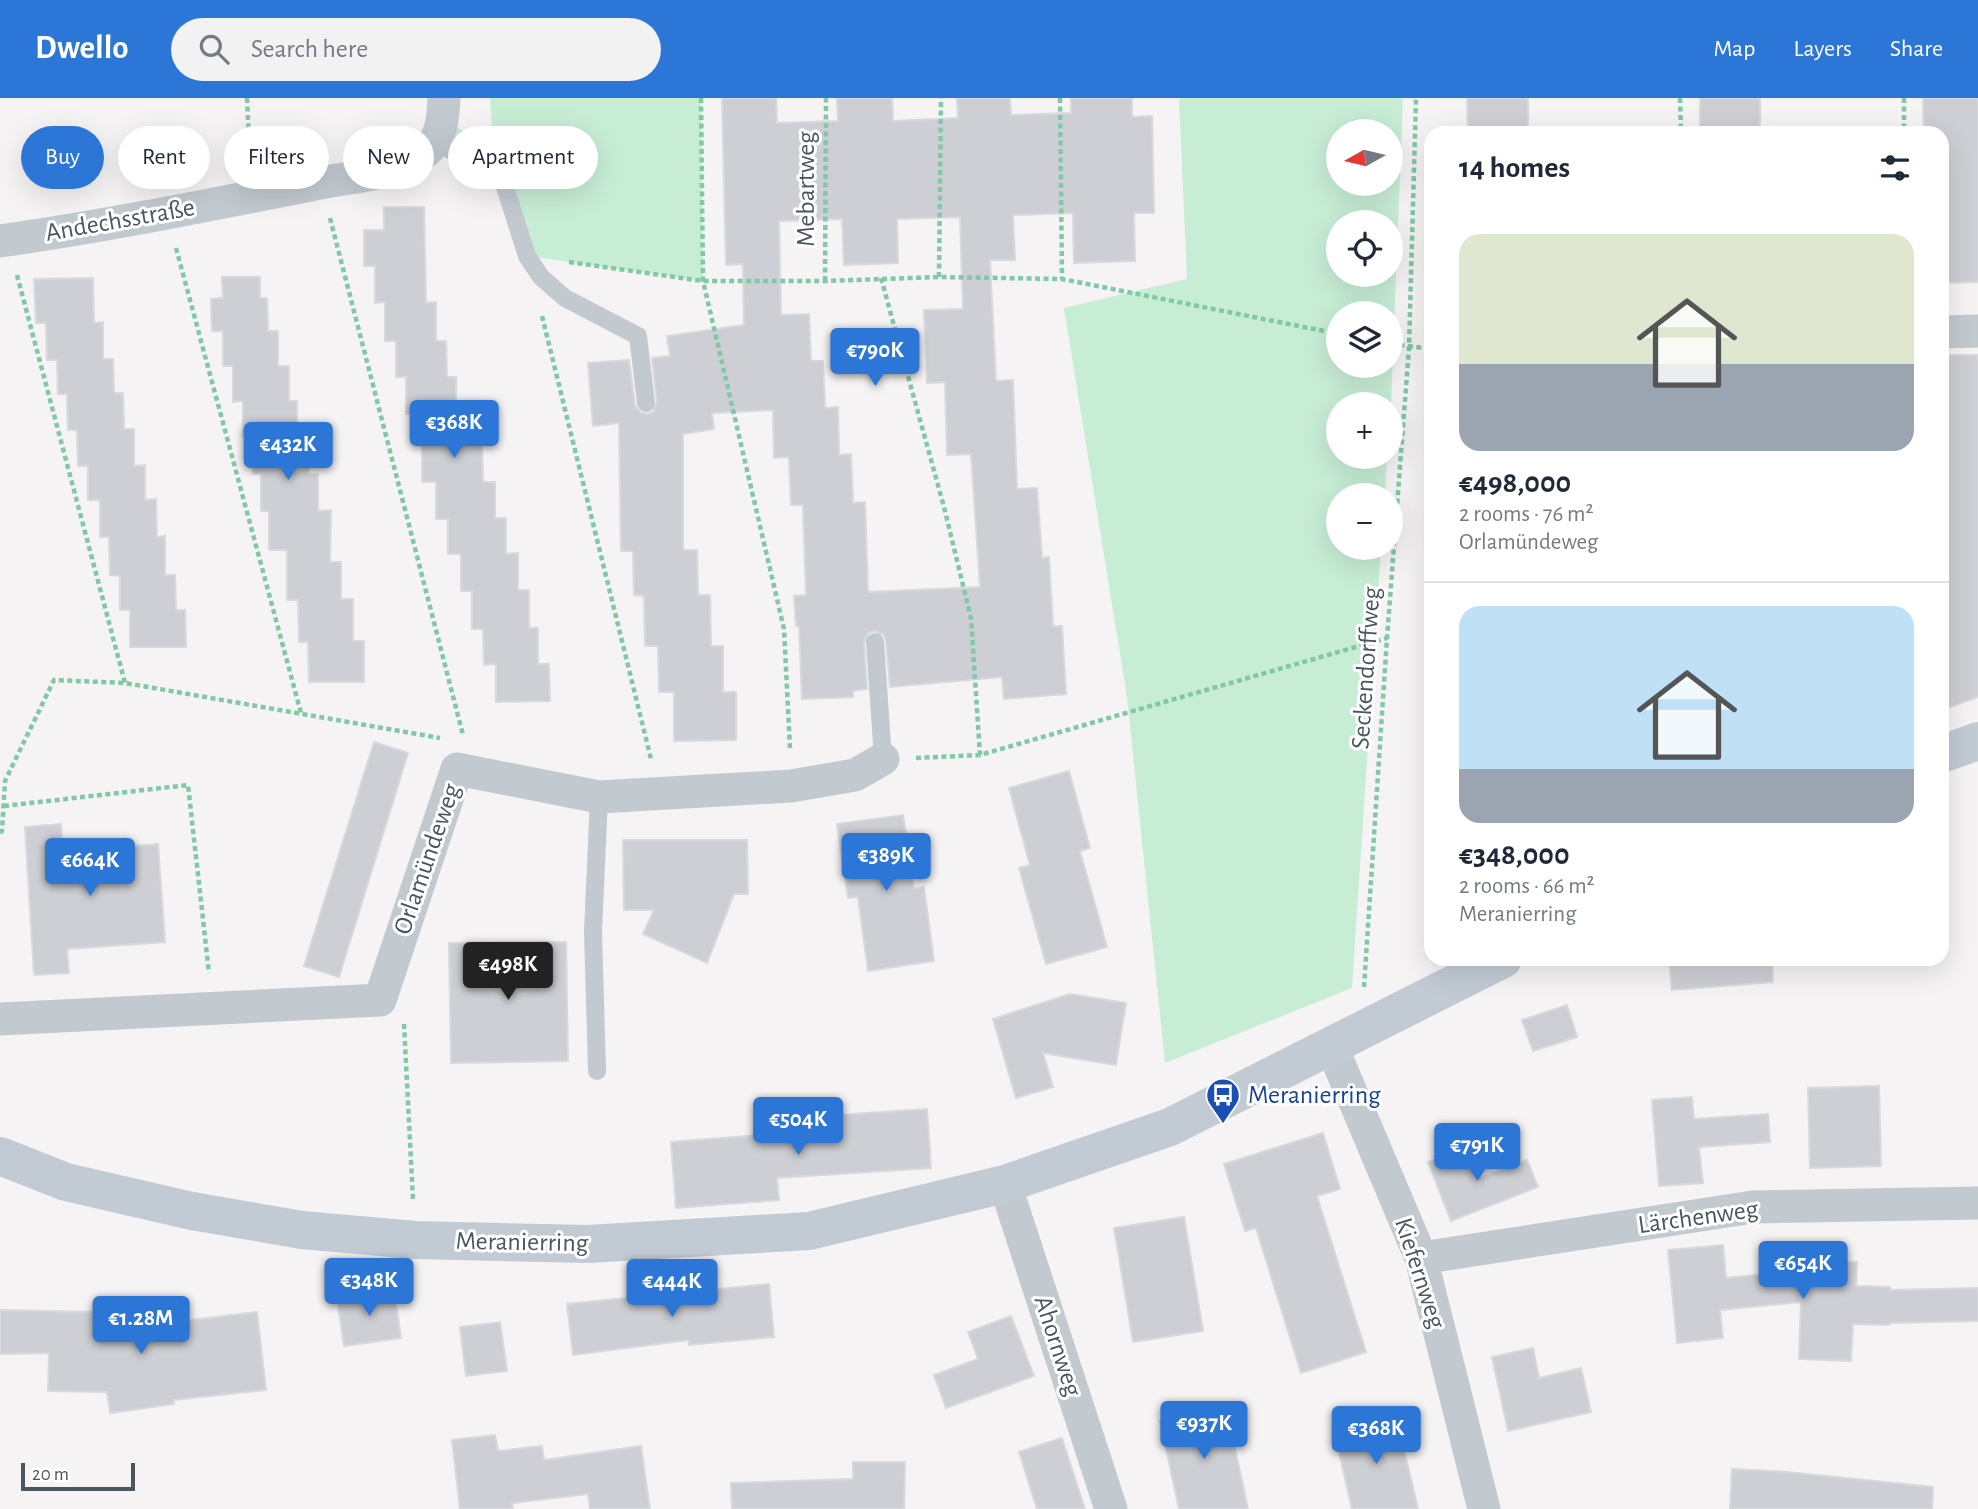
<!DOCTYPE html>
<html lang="en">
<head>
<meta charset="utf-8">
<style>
	:root { --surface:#fff; --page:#f2f2f3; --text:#1f2937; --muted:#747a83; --line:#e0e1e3; --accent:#2b76d6 }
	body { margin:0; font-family:"Alegreya Sans",sans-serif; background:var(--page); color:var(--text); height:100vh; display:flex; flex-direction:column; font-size:26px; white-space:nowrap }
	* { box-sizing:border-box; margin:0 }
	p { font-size:23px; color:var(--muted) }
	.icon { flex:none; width:38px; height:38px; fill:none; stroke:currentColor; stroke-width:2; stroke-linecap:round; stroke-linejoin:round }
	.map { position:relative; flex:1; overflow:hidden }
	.side { position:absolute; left:1424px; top:28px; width:525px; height:840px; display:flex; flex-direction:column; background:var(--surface); border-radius:21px; box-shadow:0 7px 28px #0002 }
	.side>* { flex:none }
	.hud { position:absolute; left:21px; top:28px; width:665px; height:63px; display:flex; gap:14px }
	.needle { width:46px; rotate:262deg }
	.controls { position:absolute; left:1326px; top:21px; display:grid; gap:14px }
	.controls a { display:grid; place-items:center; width:77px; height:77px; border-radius:50%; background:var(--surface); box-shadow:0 7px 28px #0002; font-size:35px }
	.scale { position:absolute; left:21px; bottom:18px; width:114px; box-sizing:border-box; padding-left:7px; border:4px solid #4c565f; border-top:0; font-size:19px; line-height:24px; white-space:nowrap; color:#4c565f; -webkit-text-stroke:5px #fff; paint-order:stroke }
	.price { position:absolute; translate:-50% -60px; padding:0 16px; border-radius:7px; background:var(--accent); color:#fff; font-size:23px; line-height:46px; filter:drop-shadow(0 2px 4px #0008) }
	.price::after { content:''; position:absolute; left:50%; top:42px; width:21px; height:16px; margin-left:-10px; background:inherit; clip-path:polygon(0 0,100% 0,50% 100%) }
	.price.on { background:#222; color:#fff }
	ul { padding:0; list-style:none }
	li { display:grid; align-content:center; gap:14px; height:371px; padding:0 35px }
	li+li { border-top:2px solid var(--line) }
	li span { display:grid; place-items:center; height:217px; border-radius:21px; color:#555 }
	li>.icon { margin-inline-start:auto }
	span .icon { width:126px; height:126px; fill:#fffc; stroke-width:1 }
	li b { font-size:30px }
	h2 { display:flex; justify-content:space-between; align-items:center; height:84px; padding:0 35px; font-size:30px }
	.tag { padding:0 24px; border-radius:32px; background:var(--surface); box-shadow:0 7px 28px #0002; font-size:24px; line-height:63px }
	.tag.on { background:var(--accent); color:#fff }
	header { display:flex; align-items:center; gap:42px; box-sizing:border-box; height:98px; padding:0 35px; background:var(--accent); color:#fff }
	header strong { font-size:33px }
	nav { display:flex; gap:38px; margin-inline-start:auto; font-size:24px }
	.search { width:490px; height:63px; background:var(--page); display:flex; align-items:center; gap:18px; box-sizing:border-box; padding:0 24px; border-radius:38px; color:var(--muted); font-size:26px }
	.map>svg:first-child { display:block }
	.green { fill:#c7edd5; fill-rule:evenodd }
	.building { fill:#cdcfd4; stroke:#d7d9dd; stroke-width:2; fill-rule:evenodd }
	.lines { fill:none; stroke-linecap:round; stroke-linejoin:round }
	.path { stroke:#81c8a5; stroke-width:4.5; stroke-dasharray:5 3.5; stroke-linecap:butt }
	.lane { stroke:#c2cad0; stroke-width:18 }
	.street { stroke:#c2cad0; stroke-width:33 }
	.secondary { stroke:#c2cbd4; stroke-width:38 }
	.labels { text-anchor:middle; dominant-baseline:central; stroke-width:6; stroke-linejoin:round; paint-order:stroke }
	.street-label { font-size:26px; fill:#4c565f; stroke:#fff }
	.transit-label { font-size:26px; fill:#164399; stroke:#fff; text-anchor:start }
</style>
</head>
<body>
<header>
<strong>Dwello</strong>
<div class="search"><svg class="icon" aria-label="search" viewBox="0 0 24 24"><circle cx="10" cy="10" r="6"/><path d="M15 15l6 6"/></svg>Search here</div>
<nav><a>Map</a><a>Layers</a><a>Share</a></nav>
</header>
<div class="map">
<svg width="1978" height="1411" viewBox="0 0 1978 1411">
	<rect width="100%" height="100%" fill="#f5f3f3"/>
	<path class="green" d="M490,0H701L703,183L527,158L504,86L440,34L443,20L483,46L493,42Z
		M1179,0H1403L1391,306H1339V359H1387L1385,397H1339V450H1381L1352,890L1165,965L1127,599L1064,210L1187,181ZM1339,33H1391V86H1339ZM1339,124H1391V177H1339ZM1339,215H1391V268H1339Z"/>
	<path class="building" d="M722,0H776L777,25L838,23L837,0H892L893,23L958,20L957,0H1010L1011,17L1071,15V0H1132V19L1152,18L1154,115H1134L1135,163L1074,165L1073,115L1013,117L1015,162H990L996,283L1013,282L1017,391L1037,390L1042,460L1049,459L1053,528H1062L1066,596L1004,601L1002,579L890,589L886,543L884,537L875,533L868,535L864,544L867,591L853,593V599L802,601L799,528H796L794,498L806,497L803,407H791L789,359L774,360L773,312L712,315L714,331L683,336V452H697L698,497H710L711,548H723V594H736V642L674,643V594H659L658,548H645L644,498L634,497L633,453H621L619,325L593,328L588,265L629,262L635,307L641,315L648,316L653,314L657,304L652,260L670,258L667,238L744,227L743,166L726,167ZM960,119L963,211L924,212L927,285L945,284L947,357L971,356L980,489L868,494L865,404L853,405L851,356L839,357L838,309L825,310L823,263H811L809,216L781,217L779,123L842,121L844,167L898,165L897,121Z
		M1467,0H1528V35H1468Z
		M1700,0H1760V35H1700Z
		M1923,0H1978V184L1942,185V35H1924Z
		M384,109H424L426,205L436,204V243H446L447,279H456V347H482L483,384H495V420H506V456L518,455V492H529V530H538V566H549L550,603L496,604V566L484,567L483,531H472V493H461V456H448V421H436V384H422V316H406V279H396V243H385V204L375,205V168H364V132H384Z
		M222,179H260V200H267L268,233H278V268H289V303H297V339H309V376H318V413L331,412L330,464H341V501H353V543H364V584H309L308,544H299L298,502H287V452H269V413H261V376H253L252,339H243V303L233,304V268H223V233H212L211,201L223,200Z
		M93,180L94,225L103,224V261H113L114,295H123L124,331H134V368L145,367V402L156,401L157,439L165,438V477H175L176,512H185L186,549H130V512H120V478L110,477L109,439H100V402H88V368H78L77,332H68L67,296H58L57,262H47L46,225H36L34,181Z
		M1942,257H1978V599L1942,612Z
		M374,644L408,655L339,879L304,868Z
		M1069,673L1090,750L1080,753L1107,849L1046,866L1019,770L1030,767L1009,690Z
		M903,717L914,791L924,789L934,863L868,873L858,799L848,800L837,726Z
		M61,726L63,753L158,746L165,844L67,851L69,875L34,877L25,729Z
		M623,742H747L748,796H734L707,865L643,836L654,812H624Z
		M566,844L568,963L451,965L449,845Z
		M1669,861H1772L1773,884L1672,892Z
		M1070,896L1126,905L1116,967L1043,955L1053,989L1016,1000L993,921Z
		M1567,907L1577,939L1533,953L1522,922Z
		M1879,988L1881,1068L1810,1070L1808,990Z
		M1692,999L1694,1021L1768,1016L1770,1044L1699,1049L1703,1085L1659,1088L1652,1002Z
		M927,1011L931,1070L777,1080L779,1102L676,1110L671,1044L824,1032L823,1018Z
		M1323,1035L1340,1091L1317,1098L1366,1254L1301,1275L1256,1130L1245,1133L1224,1066Z
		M1470,1048L1482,1079L1527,1062L1538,1089L1451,1123L1428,1064Z
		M1184,1119L1203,1233L1133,1244L1114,1130Z
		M1723,1147L1726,1180L1803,1172V1162L1857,1164L1856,1188L1890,1189V1192L1978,1190V1223L1889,1225V1227L1853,1226L1851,1263L1799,1261L1801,1204L1720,1212L1723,1240L1677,1245L1668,1152Z
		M769,1186L774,1239L689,1247V1242L573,1257L567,1206Z
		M394,1191L401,1240L344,1248L337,1200Z
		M0,1212L95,1214V1234L257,1214L266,1292L173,1302L174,1306L110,1315L107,1294L48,1293L49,1255L0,1256Z
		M1011,1218L1034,1278L946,1310L934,1277L978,1261L968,1234Z
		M500,1224L507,1273L466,1278L460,1229Z
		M1533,1250L1539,1280L1581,1270L1591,1314L1508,1333L1492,1259Z
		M1226,1308L1248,1411H1179L1160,1323Z
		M1396,1318L1418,1411H1352L1334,1333Z
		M495,1337L498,1353L542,1348L544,1362L641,1348L650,1411H590L588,1396L512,1405L513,1411H460L452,1342Z
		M1062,1340L1085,1411H1037L1019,1354Z
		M853,1364H905L904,1411H732L731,1385L853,1381Z
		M1732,1371L1787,1374L1933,1389L1932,1411H1730Z"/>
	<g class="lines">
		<path class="path" d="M247,0L250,64
			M701,0L703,183L784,531L790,651
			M1060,0L1062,181
			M1680,0L1681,35
			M1904,0V35
			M330,120L463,637
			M176,150L301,615
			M569,164L703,183H825L939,179L1062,181L1339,236
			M17,177L125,585
			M939,179L941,0
			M881,180L944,409L971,520L980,657
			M825,183L826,0
			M542,218L651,661
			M1391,246L1432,251
			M916,660L980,657L1387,540
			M4,708L188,687L209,875
			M0,735L2,733L5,683L54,582L125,585L440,640
			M1364,889L1387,540L1409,250L1416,0
			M404,926L413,1102"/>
		<path class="lane" d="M436,43L504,86L527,158L541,179L565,200L638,238L646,305
			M875,544L883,661
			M597,973L593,834L599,699"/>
		<path class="street" d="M0,143C107,128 214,106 320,85C355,78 397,77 426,53C442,40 443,20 444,0
			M1942,234L1978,233
			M0,921L380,902L457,671L599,699L791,688L855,677L883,661
			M1331,947L1421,1160L1484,1411
			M1005,1086L1111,1411
			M1421,1160L1753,1109L1978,1105"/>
		<path class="secondary" d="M1942,656L1978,643
			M0,1058L66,1084L192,1113L302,1132L415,1142L588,1146L809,1133L1005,1086L1170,1029L1503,861"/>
	</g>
	<defs>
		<g id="bus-pin" transform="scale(1.75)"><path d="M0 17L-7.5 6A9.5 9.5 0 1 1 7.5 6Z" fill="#1a4fb4" stroke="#fff"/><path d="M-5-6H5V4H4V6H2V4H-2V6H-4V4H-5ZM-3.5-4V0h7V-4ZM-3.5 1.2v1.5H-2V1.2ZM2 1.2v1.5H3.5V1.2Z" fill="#fff"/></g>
	</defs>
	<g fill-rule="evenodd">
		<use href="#bus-pin" x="1223" y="997"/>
	</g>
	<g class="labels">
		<g class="street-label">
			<text transform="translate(806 91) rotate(-90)">Mebartweg</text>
			<text transform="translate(120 122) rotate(-10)">Andechsstraße</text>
			<text transform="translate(1366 570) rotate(-86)">Seckendorffweg</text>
			<text transform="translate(427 761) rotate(-71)">Orlamündeweg</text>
			<text transform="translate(1698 1119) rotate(-8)">Lärchenweg</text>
			<text transform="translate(522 1144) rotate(1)">Meranierring</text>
			<text transform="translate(1420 1175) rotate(72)">Kiefernweg</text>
			<text transform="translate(1058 1248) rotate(72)">Ahornweg</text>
		</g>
		<g class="transit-label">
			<text x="1248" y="997">Meranierring</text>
		</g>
	</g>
</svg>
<div class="controls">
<a><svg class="needle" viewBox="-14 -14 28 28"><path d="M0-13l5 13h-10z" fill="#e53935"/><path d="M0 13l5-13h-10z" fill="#747a83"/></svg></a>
<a><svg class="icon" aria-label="locate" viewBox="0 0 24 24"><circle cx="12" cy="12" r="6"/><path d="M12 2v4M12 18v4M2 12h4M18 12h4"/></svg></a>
<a><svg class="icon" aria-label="layers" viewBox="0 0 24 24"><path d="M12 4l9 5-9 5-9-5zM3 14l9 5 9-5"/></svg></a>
<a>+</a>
<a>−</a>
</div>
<div class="scale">20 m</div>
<b class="price" style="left:875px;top:290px">€790K</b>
<b class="price" style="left:454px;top:362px">€368K</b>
<b class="price" style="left:288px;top:384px">€432K</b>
<b class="price" style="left:886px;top:795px">€389K</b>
<b class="price" style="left:90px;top:800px">€664K</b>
<b class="price on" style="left:508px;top:904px">€498K</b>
<b class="price" style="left:798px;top:1059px">€504K</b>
<b class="price" style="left:1477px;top:1085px">€791K</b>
<b class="price" style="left:1803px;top:1203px">€654K</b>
<b class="price" style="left:369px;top:1220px">€348K</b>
<b class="price" style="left:672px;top:1221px">€444K</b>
<b class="price" style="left:141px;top:1258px">€1.28M</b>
<b class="price" style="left:1204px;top:1363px">€937K</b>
<b class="price" style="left:1376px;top:1368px">€368K</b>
<div class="hud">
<a class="tag on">Buy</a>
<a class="tag">Rent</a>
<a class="tag">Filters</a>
<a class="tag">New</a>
<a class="tag">Apartment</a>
</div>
<section class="side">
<h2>14 homes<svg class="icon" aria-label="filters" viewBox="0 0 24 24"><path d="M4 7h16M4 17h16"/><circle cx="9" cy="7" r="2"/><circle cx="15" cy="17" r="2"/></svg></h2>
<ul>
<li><span style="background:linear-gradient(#dfe7d0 60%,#9aa5b1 0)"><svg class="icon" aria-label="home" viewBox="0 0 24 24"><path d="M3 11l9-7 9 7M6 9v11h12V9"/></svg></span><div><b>€498,000</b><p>2 rooms · 76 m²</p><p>Orlamündeweg</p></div></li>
<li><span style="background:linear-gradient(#bfe0f5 75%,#9aa5b1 0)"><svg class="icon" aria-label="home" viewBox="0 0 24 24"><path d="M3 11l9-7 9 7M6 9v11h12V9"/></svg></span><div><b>€348,000</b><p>2 rooms · 66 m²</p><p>Meranierring</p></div></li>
</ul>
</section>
</div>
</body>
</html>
